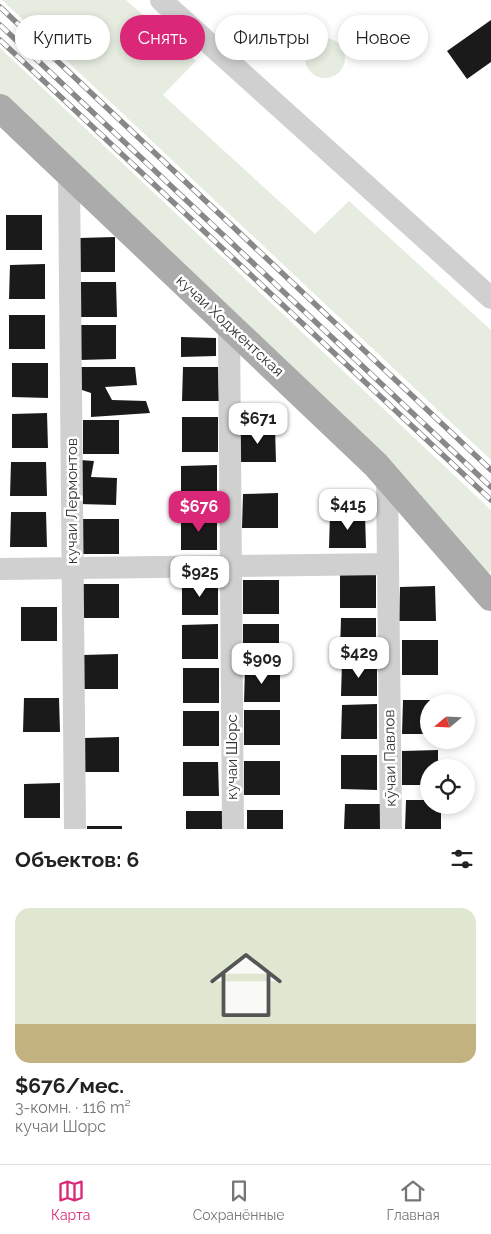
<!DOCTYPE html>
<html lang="ru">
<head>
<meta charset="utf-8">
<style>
	:root { --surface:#fff; --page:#f2f2f2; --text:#222; --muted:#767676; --line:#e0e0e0; --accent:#db2777 }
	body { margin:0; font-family:Raleway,sans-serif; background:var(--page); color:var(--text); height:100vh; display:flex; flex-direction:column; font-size:19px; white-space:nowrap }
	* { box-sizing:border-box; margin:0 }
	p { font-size:16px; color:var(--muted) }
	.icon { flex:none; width:28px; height:28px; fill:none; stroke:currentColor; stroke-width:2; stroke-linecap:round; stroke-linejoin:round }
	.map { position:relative; height:829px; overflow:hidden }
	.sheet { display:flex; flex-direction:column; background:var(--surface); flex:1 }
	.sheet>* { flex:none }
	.hud { position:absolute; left:15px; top:15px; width:461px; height:45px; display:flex; gap:10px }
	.needle { width:32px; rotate:251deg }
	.buttons { position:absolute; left:420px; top:694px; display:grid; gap:10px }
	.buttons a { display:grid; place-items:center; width:55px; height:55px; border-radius:50%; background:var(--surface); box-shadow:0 2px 8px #0003; font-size:25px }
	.price { position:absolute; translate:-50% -42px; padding:0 11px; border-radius:10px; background:#fff; color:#222; font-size:16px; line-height:32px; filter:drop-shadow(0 1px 2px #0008) }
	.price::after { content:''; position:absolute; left:50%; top:30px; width:15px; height:11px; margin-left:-8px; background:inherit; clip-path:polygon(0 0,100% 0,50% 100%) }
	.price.selected { background:var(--accent); color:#fff }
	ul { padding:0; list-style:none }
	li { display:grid; align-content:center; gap:10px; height:265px; padding:0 15px }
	li span { display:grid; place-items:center; height:155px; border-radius:15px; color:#555 }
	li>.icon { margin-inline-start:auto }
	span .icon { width:90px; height:90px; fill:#fffc; stroke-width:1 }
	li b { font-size:21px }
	h2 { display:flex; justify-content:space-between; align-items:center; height:60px; padding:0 15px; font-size:21px }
	.tag { padding:0 18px; border-radius:22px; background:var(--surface); box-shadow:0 2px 8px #0003; font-size:18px; line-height:45px }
	.tag.selected { background:var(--accent); color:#fff }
	.tab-bar { display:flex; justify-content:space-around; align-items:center; height:70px; border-top:1px solid var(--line); background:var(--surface); font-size:14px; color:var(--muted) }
	.tab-bar a { display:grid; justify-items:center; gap:2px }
	.tab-bar .selected { color:var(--accent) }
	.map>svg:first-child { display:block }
	.green { fill:#e6ecdf }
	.building { fill:#1a1a1a }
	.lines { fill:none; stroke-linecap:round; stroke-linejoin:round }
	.minor { stroke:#d0d0d0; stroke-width:22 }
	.major { stroke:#ababab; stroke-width:28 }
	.rail-casing { stroke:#888; stroke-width:5.5 }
	.rail { stroke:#fff; stroke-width:4; stroke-dasharray:11; stroke-linecap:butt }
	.labels { text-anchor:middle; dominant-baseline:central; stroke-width:5; stroke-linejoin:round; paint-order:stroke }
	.street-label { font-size:15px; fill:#333; stroke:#fff }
</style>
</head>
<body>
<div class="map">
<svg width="491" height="829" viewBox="0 0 491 829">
	<rect width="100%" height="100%" fill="#fff"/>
	<path class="green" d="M2,0H126L196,61L163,95L315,234L349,201L491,330V460Z
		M305 58a20 20 0 1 1 40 0a20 20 0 1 1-40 0Z
		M0,48L491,510V571L486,575L0,95Z"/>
	<path class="building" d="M491,20V62L467,79L447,51Z
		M6,215H42V250H6Z
		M115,237V272H79V238Z
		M45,264V299H9L10,265Z
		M81,282H116L117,317H80Z
		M9,315H45V349H9Z
		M81,325H116V359L80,360Z
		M181,337L216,338V356L181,357Z
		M12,363H48V398L12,397Z
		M80,367H135L137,385L105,387L112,400L146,401L150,413L91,417V393L79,389Z
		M183,367H218L219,401H182Z
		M47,413L48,448H12V414Z
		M182,417H218V452H182Z
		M83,420H119V454H83Z
		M275,427L276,462H240V428Z
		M80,460L94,461L91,477L117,478L116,505L79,504Z
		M11,462H46L47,496H10Z
		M217,465V500H181V466Z
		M278,493V528H242L243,494Z
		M11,512H46L47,547H10Z
		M330,514H365L366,548H329Z
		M181,516H217V550H181Z
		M83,519H119V554H83Z
		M340,574H376V608H340Z
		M218,580V615H182V581Z
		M243,580H279V614H243Z
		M83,584H119V618H83Z
		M435,586L436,621H399L400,587Z
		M21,607H57V641H21Z
		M341,618H376V652H340Z
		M218,624V659H182V625Z
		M243,624H279V658H243Z
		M402,640H438V675H402Z
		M118,654V689H82L83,655Z
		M342,662H377V696H341Z
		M280,667V702H244L245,668Z
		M183,668H219V703H183Z
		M24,698H59L60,732H23Z
		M403,700H438V702H429V734H402Z
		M377,704V739H341L342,705Z
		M244,710H280V745H244Z
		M183,711H219V746H183Z
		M119,737V772H83L84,738Z
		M438,750V768H429V785H402V751Z
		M341,755H377V790L341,789Z
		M244,761H280V795H244Z
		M183,762H218L219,796H183Z
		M60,783V818H24V784Z
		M406,800H429V805H441V829H405Z
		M345,804H380V829H344Z
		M247,810H283V829H247Z
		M186,811H222V829H186Z
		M87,826H122V829H87Z"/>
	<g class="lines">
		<path class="minor" d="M161,0L491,298
			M69,174L75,829
			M229,325L233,829
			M387,477L391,829
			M0,569L388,564"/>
		<path class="major" d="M0,108L376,465L491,597"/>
		<g class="rail-casing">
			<path id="rail" d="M0,7L491,470
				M0,25L491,487
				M0,40L491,500"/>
		</g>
		<use href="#rail" class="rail"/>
	</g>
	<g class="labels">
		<g class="street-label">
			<text transform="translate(230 326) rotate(43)">кучаи Ходжентская</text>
			<text transform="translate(72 501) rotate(-90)">кучаи Лермонтов</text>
			<text transform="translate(232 757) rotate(-90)">кучаи Шорс</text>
			<text transform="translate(390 758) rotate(-91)">кӯчаи Павлов</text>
		</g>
	</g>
</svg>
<div class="buttons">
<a><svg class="needle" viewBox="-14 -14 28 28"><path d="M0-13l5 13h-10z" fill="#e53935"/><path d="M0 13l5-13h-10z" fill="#767676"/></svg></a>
<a><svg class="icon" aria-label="locate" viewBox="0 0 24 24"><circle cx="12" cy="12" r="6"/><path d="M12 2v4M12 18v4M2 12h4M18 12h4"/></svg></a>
</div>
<b class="price" style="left:258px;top:445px">$671</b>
<b class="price" style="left:348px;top:531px">$415</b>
<b class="price selected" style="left:199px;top:533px">$676</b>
<b class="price" style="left:200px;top:598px">$925</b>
<b class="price" style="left:359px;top:679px">$429</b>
<b class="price" style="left:262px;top:685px">$909</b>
<div class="hud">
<a class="tag">Купить</a>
<a class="tag selected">Снять</a>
<a class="tag">Фильтры</a>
<a class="tag">Новое</a>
</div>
</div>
<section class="sheet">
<h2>Объектов: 6<svg class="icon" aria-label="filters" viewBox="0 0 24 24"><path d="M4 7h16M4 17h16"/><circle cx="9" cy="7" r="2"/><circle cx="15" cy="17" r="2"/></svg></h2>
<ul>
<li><span style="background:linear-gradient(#dfe7d0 75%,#c2b280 0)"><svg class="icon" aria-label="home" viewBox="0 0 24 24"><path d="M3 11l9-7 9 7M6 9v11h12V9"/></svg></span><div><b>$676/мес.</b><p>3-комн. · 116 m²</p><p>кучаи Шорс</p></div></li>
</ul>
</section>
<nav class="tab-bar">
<a class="selected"><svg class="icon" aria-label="map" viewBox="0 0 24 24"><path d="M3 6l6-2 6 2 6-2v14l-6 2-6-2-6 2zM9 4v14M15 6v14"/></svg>Карта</a>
<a><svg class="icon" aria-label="saved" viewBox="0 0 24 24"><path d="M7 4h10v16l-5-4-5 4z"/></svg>Сохранённые</a>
<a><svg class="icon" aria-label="home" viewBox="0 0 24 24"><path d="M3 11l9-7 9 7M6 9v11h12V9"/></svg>Главная</a>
</nav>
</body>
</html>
